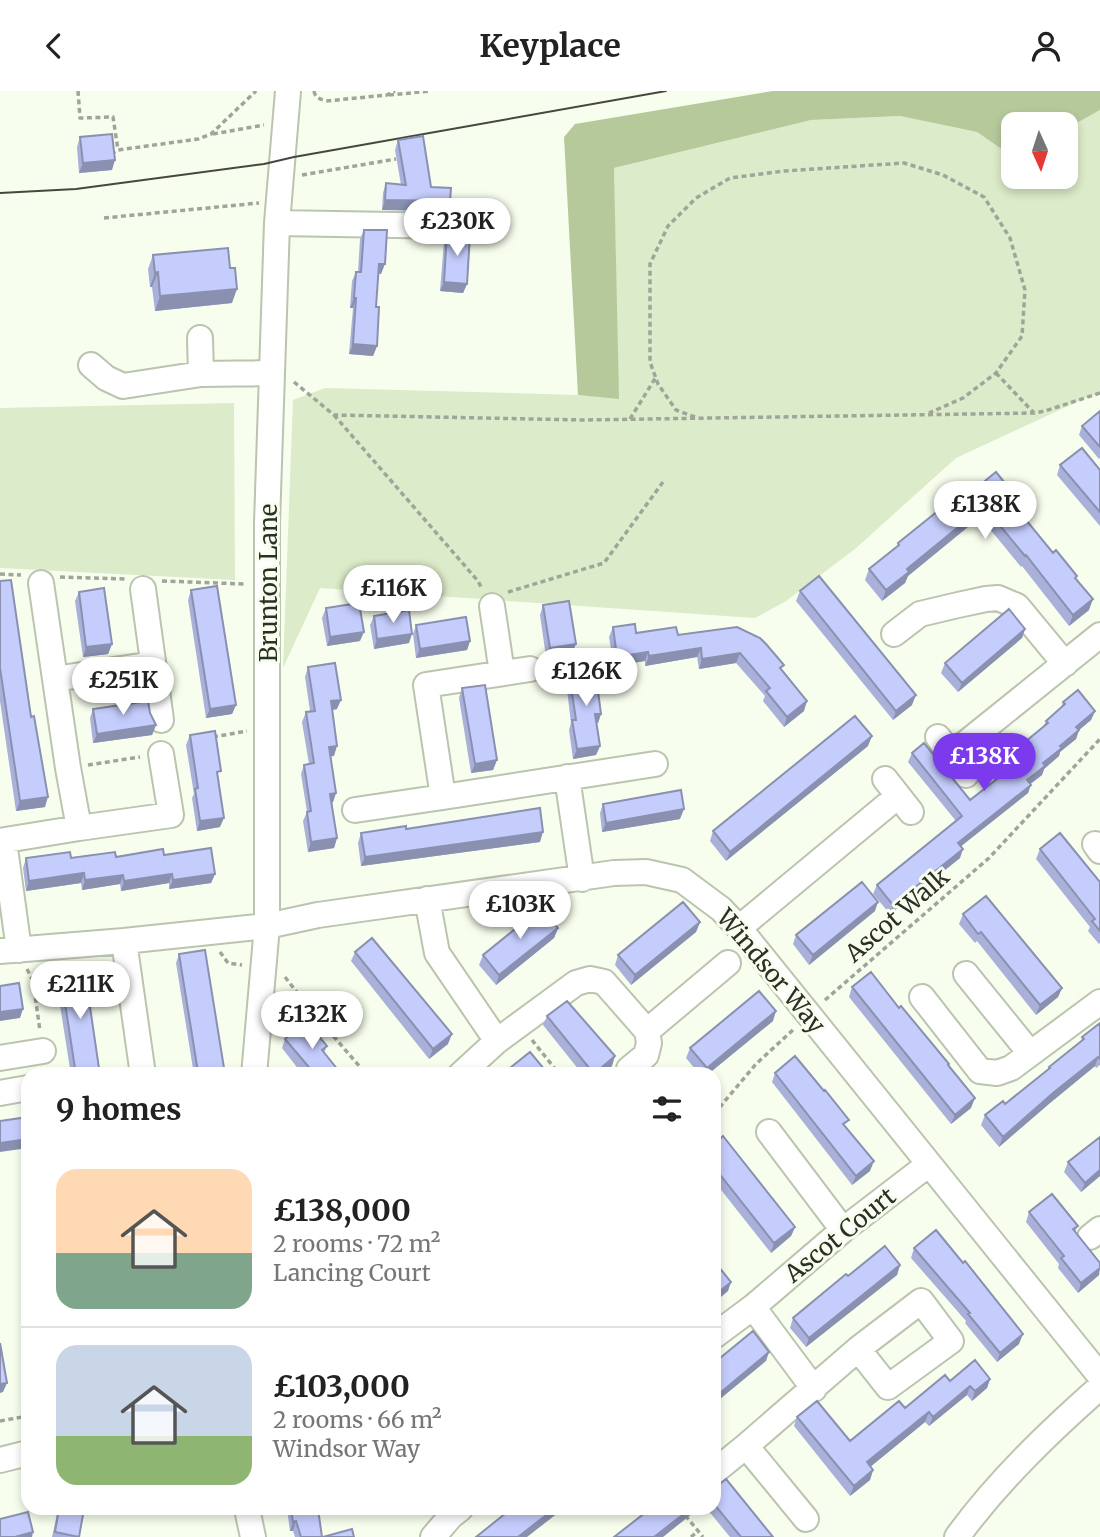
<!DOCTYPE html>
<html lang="en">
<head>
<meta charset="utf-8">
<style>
	:root { --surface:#fff; --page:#f6f6f6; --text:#222; --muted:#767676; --line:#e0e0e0; --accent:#7c3aed }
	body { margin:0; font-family:Merriweather,serif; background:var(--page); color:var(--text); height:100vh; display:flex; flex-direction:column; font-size:26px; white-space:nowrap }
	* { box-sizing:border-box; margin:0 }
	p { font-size:23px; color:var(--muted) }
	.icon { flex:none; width:38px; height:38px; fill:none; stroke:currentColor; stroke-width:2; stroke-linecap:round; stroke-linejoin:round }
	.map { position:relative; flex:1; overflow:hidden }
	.drawer { position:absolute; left:21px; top:976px; width:700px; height:448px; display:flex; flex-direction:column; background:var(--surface); border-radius:21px; box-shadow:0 4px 10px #0003 }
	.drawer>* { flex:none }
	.needle { width:46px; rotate:177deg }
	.controls { position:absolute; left:1001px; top:21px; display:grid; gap:14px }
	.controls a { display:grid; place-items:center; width:77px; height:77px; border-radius:14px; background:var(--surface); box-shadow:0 4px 10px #0003; font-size:35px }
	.price { position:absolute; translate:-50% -60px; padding:0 16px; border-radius:24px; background:#fff; color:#222; font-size:23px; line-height:46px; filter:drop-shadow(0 2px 4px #0008) }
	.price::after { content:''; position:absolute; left:50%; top:42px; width:21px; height:16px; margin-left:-10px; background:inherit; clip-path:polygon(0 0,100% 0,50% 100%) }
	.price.active { background:var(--accent); color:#fff }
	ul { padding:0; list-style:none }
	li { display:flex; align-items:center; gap:21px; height:175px; padding:0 35px }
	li+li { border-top:2px solid var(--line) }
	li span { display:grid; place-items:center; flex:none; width:196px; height:140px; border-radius:21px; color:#555 }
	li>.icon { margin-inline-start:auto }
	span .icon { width:84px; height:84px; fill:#fffc; stroke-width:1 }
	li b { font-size:30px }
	h2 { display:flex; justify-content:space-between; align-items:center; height:84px; padding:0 35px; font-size:30px }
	header { display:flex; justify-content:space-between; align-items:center; height:91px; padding:0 35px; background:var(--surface); font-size:32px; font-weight:700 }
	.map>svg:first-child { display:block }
	.green { fill:#dcebc9 }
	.forest { fill:#b6c99b }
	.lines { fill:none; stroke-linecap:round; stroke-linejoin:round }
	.minor-casing { stroke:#bbc4af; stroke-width:28 }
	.path { stroke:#9fa598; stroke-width:3.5; stroke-dasharray:5 3.5; stroke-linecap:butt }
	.minor { stroke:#fff; stroke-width:24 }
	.tram { stroke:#44483f; stroke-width:2 }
	.wall { fill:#a9b0d9 }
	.shaded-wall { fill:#8a90b0 }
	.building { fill:#c5cdfc; stroke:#8a90b0; stroke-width:2 }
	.labels { text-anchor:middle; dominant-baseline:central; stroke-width:6; stroke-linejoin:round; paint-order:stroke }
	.street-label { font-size:24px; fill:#2b2f27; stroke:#f7feed }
</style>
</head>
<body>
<header><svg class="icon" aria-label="back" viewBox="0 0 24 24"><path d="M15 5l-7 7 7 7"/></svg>Keyplace<svg class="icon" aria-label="person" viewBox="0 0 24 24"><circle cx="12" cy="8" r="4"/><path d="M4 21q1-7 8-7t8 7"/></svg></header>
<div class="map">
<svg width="1100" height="1446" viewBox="0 0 1100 1446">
	<rect width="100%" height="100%" fill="#f7feed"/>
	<path class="green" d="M1100,19V302L1083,308L956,367L855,458L786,510L755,527L320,497L283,577L293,309L325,297L578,304L618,307L614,77L811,29L900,25L977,41L1013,66V86H1066V38Z
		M234,312L235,489L0,477V317Z"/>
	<path class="forest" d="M773,0H1100V19L1066,38V33H1013V66L977,41L900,25L811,29L614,77L619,308L578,304L564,46L575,33Z"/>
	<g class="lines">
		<g class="minor-casing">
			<path id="minor" d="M277,132L453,135
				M200,247L201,283
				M91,274L106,287L123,295L201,283L272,282
				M41,492L68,677L79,737
				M143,498L161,629
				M492,515L502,582
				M894,543L920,523L958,514L986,508L998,507L1017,515L1065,573
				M530,578L426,594L443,706L655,673
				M55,588L153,573
				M938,646L966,684
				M951,664L1100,544
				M567,686L582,788
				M885,688L911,721
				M355,719L443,706
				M0,750L79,737L171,724L161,663
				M4,750L19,859
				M1095,753L1100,760
				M427,808L437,862L497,950
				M739,837L898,705
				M124,850L143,984
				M0,860L124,850L267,835L318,824L614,782L646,781L682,789L721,818L739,837L1100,1285
				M966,883L1030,962
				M922,906L980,980L997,982L1011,977L1100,911
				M647,940L728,872
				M0,967L43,960
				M254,984L267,835V432L277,132L288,0
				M460,984L497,950L576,892L590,888L604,891L647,940L649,952L646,964L629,978
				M0,1002L28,997
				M769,1041L843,1139
				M1090,1146L1100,1138
				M753,1216L843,1139L929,1073
				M714,1245L753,1216L814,1298
				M0,1369L28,1362
				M714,1381L746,1355
				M247,1418L253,1446
				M806,1428L746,1355L858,1258L921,1210L951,1250L888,1296L858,1258
				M433,1446L451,1425L460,1418
				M957,1446C998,1390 1048,1342 1100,1296"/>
		</g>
		<path class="path" d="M78,0L80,27L113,26L118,59
			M314,0C315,7 320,8 326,10L387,4L395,0
			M389,4L431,0
			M213,43L264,34
			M111,63L118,59L198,48L211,43L256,0
			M302,84L396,68
			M104,127L259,112
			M996,282L1034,322
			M294,291L334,324L583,329L1034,322L1045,320L1100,302
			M334,324L478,490L482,498
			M695,326L676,319L658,293L650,271V173L668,135L696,107L730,87L784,80L904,72L943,84L984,106L1010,147L1025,199L1022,245L996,282L963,307L929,322
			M630,328L656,286
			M0,483L21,484
			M60,486L126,488
			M162,490L245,493
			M508,501L604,472L663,391
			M213,646L247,640
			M88,674L140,666
			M220,861L228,872L242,874
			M27,878L33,890L60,885
			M82,882L105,878
			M285,886L309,917L367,984
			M33,890L40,940
			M825,909L989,767L1100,648
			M532,949L560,984
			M714,1023L756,973L794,938
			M0,1330L28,1325
			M680,1418L703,1446
			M691,1446L698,1440"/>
		<use href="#minor" class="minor"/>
		<path class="tram" d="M0,102L76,98L264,73L294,66L666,0"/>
	</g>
	<path class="wall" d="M80,46L112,79L79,82L77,56Z
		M398,49L431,96L450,110L446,120L382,119L383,102L386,92L401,94L395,59Z
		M364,139L381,183L378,182L376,216L377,255L373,265L349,263L353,217H350L352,190L356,181H358L360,148Z
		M447,142L467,193L463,202L440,200L444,151Z
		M153,164L232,212L155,220L152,196H150L148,178Z
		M1100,320V367L1099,368L1079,344L1082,335Z
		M1060,374L1100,379V435L1057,384Z
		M958,412L1022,413L1020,421L1053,462L1076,488L1089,519L1069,535L1022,475L1021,476L980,426L908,485L905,492L882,510L865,489L869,478L897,455L898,452Z
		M0,490L31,626L45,716L16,720L0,610Z
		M191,499L236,614L232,623L206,627L188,509Z
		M800,500L912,614L893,629L796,510Z
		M79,501L112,553L108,563L83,566L75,510Z
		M543,514L576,553L572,562L546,566L540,524Z
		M326,517L360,550L327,555L322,527Z
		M374,525L409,552L374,558L370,534Z
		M416,534L470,550L467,559L416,567L413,543Z
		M613,536L636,542L678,544L737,536L782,579L804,620L784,636L763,610L765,605L736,572L699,578L697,566L645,575V570L614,575L609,546Z
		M1025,538L1022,547L958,601L941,582L945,572Z
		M308,576L337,618L332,619L334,665H331L336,702L333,711L332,712L337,747L334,757L308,761L303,730L307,721L301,683L304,674L309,673L302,631L306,621L310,620L305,586Z
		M569,581L601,623L598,632H596L600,655L596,664L573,668L569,639L571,632L566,590Z
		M462,597L497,669L493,679L471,682L459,607Z
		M1063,611L1095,620L1091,629L1079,639L1076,648L1060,661L1059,665L1044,678L1042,684L1030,693L1028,702L961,755L960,767L890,823L873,803L877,794L956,730L908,671L912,662L970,709L995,689L977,666L980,657L1008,665L1043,636L1046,630L1061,617Z
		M93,618L150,622L156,634L152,644L93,652L90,627Z
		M190,644L220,736L197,740L192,707L194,703L186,654Z
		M868,655L726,770L710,750L713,740Z
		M603,713L680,728L602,741L600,722Z
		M406,738L540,751L361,775L358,752L361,742Z
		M1040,758L1100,791V852L1099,853L1088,840L1090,836L1036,768Z
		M164,764L215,783L211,792L169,798V792L121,800L120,793L82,799L81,792L26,800L23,777L26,767H71Z
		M875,820L809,874L793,853L796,844Z
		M963,823L1062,897L1058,906L1036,924L977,850L975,852L959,833Z
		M700,831L696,841L631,894L615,874L618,864Z
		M558,837L554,847L496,894L479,874L483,864Z
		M355,861L448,953L429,968L351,870Z
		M179,863L222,984H194L176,872Z
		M60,879L100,984H71L56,889Z
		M852,896L949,973V975L971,1017L951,1033L849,906Z
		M547,925L612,975L601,984H583L543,934Z
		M773,930L707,984H700L686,967L690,957Z
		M1100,932V974L1096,977L1095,975L1050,1012L999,1056L981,1034L985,1024L1005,1013L1048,978L1049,976L1081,950L1082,946Z
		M285,948L327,955L324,962L342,984H303L282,957Z
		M775,982L824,1000L870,1080L852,1094L772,991Z
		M714,1053L795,1136L791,1145L771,1162L714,1090Z
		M1068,1071L1100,1085L1081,1101L1064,1081Z
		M1029,1121L1078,1135L1075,1141L1099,1184L1078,1202L1058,1177L1059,1173L1026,1131Z
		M914,1157L1019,1253L997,1271L965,1232L966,1230L911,1167Z
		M900,1174L897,1184L806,1256L790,1237L793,1227L848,1185Z
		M990,1288L987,1297L972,1310L967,1304L929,1335L925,1331L870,1376L873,1379L870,1389L850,1405L794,1335L797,1326L850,1350L950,1290Z
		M714,1398L773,1446H730L707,1418H714Z
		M58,1418H84L79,1446H52Z
		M287,1418H318L322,1446H295L293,1440H290Z"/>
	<path class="shaded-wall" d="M115,69L112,79L79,82L83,72Z
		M385,109L450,110L446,120L382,119Z
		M379,173H385L381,183L375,182Z
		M158,181L152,196H150L155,182Z
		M444,191L467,193L463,202L440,200Z
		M237,198L232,212L155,220L160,205Z
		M354,207H356L353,217H350Z
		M353,253L377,255L373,265L349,263Z
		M984,415L980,426L908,485L905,492L882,510L886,499L907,478Z
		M1093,508L1089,519L1069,535L1073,524Z
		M1025,538L1022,547L958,601L962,592Z
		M364,541L360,550L327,555L330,546Z
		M412,543L409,552L374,558L377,548Z
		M470,550L467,559L416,567L420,558Z
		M112,553L108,563L83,566L86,556Z
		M576,553L572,562L546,566L550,557Z
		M701,557L697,566L645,575L649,565Z
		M648,561L645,570L614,575L617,566Z
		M740,562L736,572L699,578L702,568Z
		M916,604L912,614L893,629L896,620Z
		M341,609L337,618L327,620L331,610Z
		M807,610L804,620L784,636L787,626Z
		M236,614L232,623L206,627L210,618Z
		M1095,620L1091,629L1079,639L1076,648L1060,661L1059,665L1044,678L1042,684L1024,698L1027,689L1060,655L1076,636Z
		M595,623H601L598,632L592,633Z
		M156,634L152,644L93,652L97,643Z
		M872,645L868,655L726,770L730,761Z
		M337,655L334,665L326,666L329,656Z
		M600,655L596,664L573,668L577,658Z
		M497,669L493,679L471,682L475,673Z
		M1031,694L1028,702L955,760L958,752Z
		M336,702L333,711L327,712L330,703Z
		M48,706L45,716L16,720L20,710Z
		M684,718L680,728L602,741L606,732Z
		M224,727L220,736L197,740L200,730Z
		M543,741L540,751L361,775L365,766Z
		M337,747L334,757L308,761L311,751Z
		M963,758L960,767L890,823L893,814Z
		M84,782L81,792L26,800L29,790Z
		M172,783L169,792L121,800L124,790Z
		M215,783L211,792L169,798L173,789Z
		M123,784L120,793L82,799L85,789Z
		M878,811L875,820L809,874L813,864Z
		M700,831L696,841L631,894L635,884Z
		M558,837L554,847L496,894L499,884Z
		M1062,897L1058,906L1036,924L1040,914Z
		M23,918L20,927L0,930V921Z
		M776,920L773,930L707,984H704L707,977Z
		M452,943L448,953L429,968L433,958Z
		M615,965L612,975L601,984H594Z
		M1098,966L1095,975L1050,1012L999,1056L1003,1046L1053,1002Z
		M224,977L222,984H197L198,981Z
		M975,1007L971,1017L951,1033L955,1024Z
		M28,1048V1057L0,1061V1052Z
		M874,1070L870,1080L852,1094L856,1085Z
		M1100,1079V1085L1081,1101L1085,1092Z
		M795,1136L791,1145L771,1162L774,1152Z
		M900,1174L897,1184L806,1256L809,1247Z
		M1100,1177L1099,1184L1078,1202L1081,1192Z
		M731,1191L728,1200L714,1212V1205Z
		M1023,1243L1019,1253L997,1271L1000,1262Z
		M769,1261L766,1270L714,1313V1307Z
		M990,1288L987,1297L972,1310L975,1300Z
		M7,1292L3,1301L0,1302V1293Z
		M970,1295L967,1304L929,1335L933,1326Z
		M929,1321L925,1331L864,1381L867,1371Z
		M873,1379L870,1389L850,1405L854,1395Z
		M554,1418H563L527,1446H518Z
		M690,1418H698L663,1446H654Z
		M296,1430L293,1440H290L293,1431Z
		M33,1441L32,1446H15Z"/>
	<path class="building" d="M112,43L115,69L83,72L80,46Z
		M423,45L431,96L451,97L450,110L385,109L386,92L406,94L398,49Z
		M364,139H387L385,173H379L376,216H379L377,255L353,253L356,207H354L356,181H361Z
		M447,142L470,143L467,193L444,191Z
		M228,157L230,177H235L237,198L160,205L158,181L155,182L153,164Z
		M1100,320V356L1082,335Z
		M1082,357L1100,379V421L1060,374Z
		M996,381L1022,413L1017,418L1053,462L1056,459L1077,485L1075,487L1093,508L1073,524L1026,464L1025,465L984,415L907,478L909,481L886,499L869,478L899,454L898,452L954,407L958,412Z
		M819,485L916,604L896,620L800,500Z
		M11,489L31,626L34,625L48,706L20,710L0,577V490Z
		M217,495L236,614L210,618L191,499Z
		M104,497L112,553L86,556L79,501Z
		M569,510L576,553L550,557L543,514Z
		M359,512L364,541L330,546L326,517Z
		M1009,518L1025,538L962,592L945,572Z
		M409,519L412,543L377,548L374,525Z
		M466,526L470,550L420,558L416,534Z
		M635,533L636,542L676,536L678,544L737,536L760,547L766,553L784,574L780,577L807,610L787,626L766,600L770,597L740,562L702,568L701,557L649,565L648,561L617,566L613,536Z
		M335,572L341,609L331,610L337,655L329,656L336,702L330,703L337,747L311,751L307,721L311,720L304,674L314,672L306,621L315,620L308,576Z
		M595,577L601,623H595L600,655L577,658L572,629H576L569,581Z
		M485,594L497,669L475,673L462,597Z
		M1078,599L1095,620L1076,636L1079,639L1060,655L1062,657L1043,672L1045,675L1027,689L1031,694L958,752L963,758L893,814L877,794L962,725L912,662L924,652L970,709L1002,684L980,657L993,646L1008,665L1048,632L1046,630L1065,613L1063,611Z
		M148,610L150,622L156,634L97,643L93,618Z
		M855,625L872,645L730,761L713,740Z
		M215,640L221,680L217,681L224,727L200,730L195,698L198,697L190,644Z
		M681,699L684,718L606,732L603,713Z
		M540,717L543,741L365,766L361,742L406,735V738Z
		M1060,742L1100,791V840L1092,830L1095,828L1040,758Z
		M211,757L215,783L173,789L172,783L124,790L123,784L85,789L84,782L29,790L26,767L70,761L71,767L115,761L116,766L163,758L164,764Z
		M862,791L878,811L813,864L796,844Z
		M986,805L1062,897L1040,914L981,841L978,843L963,823Z
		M683,811L700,831L635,884L618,864Z
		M541,817L558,837L499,884L483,864Z
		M372,847L452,943L433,958L355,861Z
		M205,859L224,977L198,981L179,863Z
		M84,875L100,984H76L60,879Z
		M871,881L899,917L901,915L949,973L948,974L975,1007L955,1024L852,896Z
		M19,892L23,918L0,921V895Z
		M759,900L776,920L707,977L690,957Z
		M567,910L615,965L594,983L547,925Z
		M306,930L327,955L322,959L342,984H310L313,981L285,948Z
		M1100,932V968L1098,966L1053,1002L1003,1046L985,1024L1003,1010L1005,1013L1050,977L1049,976L1084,948L1082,946Z
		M530,961L545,979L539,984H501Z
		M795,965L824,1000L825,999L849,1029L843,1033L874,1070L856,1085L775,982Z
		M696,978L700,984H689Z
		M28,1026V1048L0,1052V1030Z
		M723,1045L795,1136L774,1152L714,1076V1053Z
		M1100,1046V1079L1085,1092L1068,1071Z
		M1052,1103L1078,1135L1073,1138L1100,1172V1177L1081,1192L1061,1167L1064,1165L1029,1121Z
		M936,1139L963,1172L965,1170L1023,1243L1000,1262L968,1223L970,1222L914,1157Z
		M885,1155L900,1174L809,1247L793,1227L846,1183L848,1185Z
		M714,1170L731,1191L714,1205Z
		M753,1240L769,1261L714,1307V1272Z
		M0,1252L7,1292L0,1293Z
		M975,1269L990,1288L975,1300L970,1295L933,1326L929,1321L867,1371L873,1379L854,1395L797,1326L817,1310L850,1350L899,1310L905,1317L945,1284L950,1290Z
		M726,1388L773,1446H741L714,1413V1398Z
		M59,1418H84L79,1446L55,1441Z
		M291,1418H318L322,1446H301L296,1430L293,1431Z
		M511,1418H554L518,1446H476Z
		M650,1418H690L654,1446H614Z
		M28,1421L33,1441L15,1446H0V1428Z
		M352,1438L354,1446H323Z"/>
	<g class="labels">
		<g class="street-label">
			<text transform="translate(268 492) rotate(-90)">Brunton Lane</text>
			<text transform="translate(897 824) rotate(-41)">Ascot Walk</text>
			<text transform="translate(771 880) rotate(50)">Windsor Way</text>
			<text transform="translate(840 1144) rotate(-39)">Ascot Court</text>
		</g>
	</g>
</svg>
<div class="controls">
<a><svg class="needle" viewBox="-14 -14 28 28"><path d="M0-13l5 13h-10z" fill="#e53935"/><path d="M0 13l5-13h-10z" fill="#767676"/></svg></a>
</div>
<b class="price" style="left:457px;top:167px">£230K</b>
<b class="price" style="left:985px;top:450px">£138K</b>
<b class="price" style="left:393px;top:534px">£116K</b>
<b class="price" style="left:586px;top:617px">£126K</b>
<b class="price" style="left:123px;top:626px">£251K</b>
<b class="price active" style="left:984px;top:702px">£138K</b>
<b class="price" style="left:520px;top:850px">£103K</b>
<b class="price" style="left:80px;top:930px">£211K</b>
<b class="price" style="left:312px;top:960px">£132K</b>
<section class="drawer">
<h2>9 homes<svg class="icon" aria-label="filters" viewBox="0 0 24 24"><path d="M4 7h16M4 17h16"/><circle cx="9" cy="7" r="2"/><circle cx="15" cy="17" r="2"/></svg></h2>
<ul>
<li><span style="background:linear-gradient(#ffd9b3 60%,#7fa58c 0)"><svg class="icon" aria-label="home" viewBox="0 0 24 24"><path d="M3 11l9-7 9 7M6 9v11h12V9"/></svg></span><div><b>£138,000</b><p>2 rooms · 72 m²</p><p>Lancing Court</p></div></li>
<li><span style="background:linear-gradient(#c9d6e8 65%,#8fb573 0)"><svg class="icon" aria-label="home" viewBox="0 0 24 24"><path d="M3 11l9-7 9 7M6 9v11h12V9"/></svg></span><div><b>£103,000</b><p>2 rooms · 66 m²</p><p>Windsor Way</p></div></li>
</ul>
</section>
</div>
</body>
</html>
